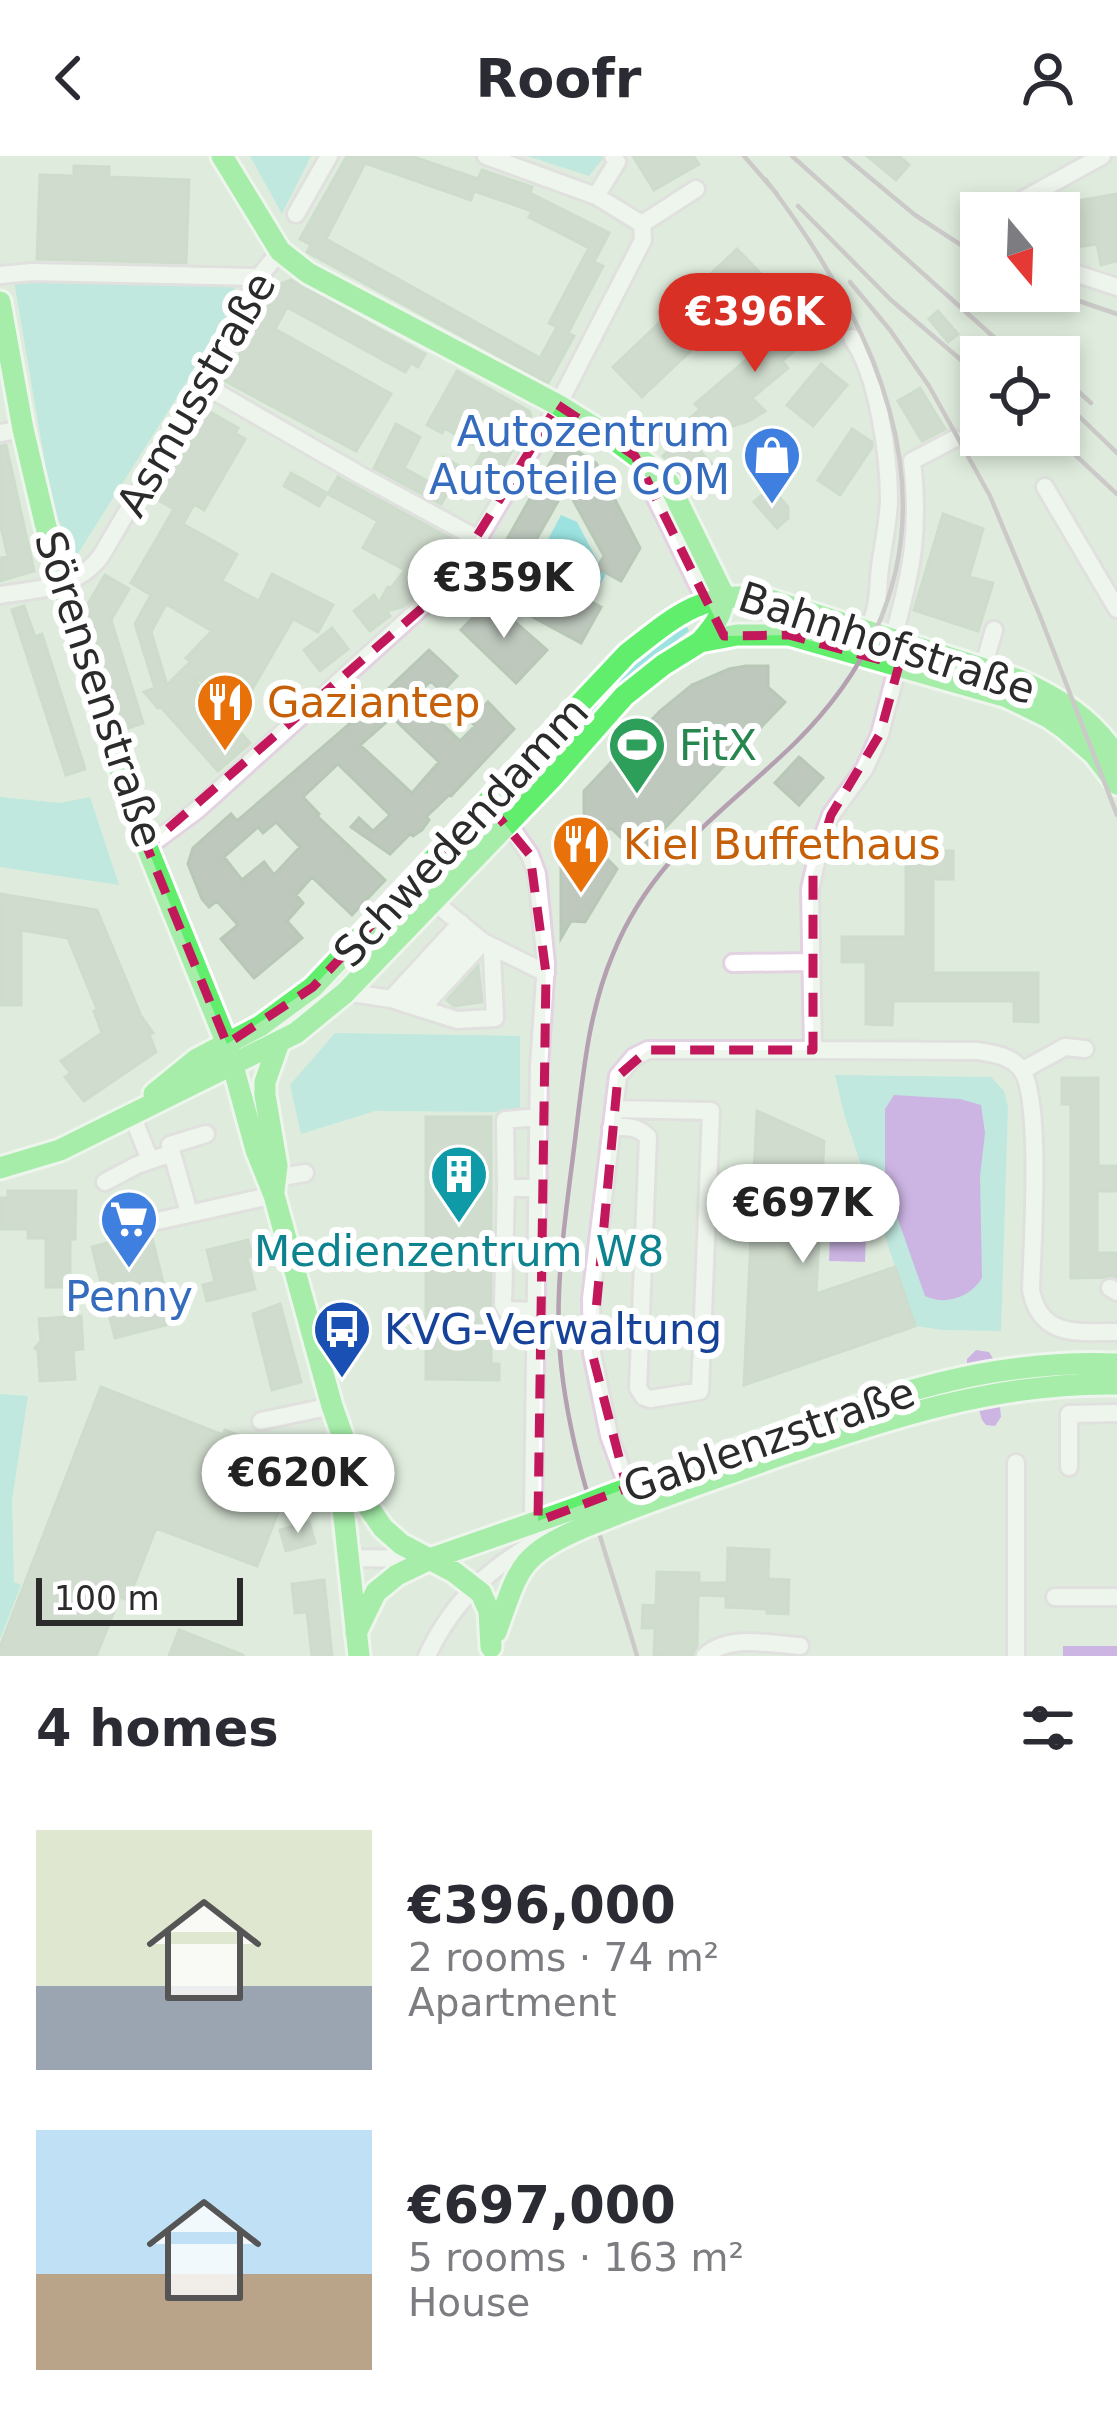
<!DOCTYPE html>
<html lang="en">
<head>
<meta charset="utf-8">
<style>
	:root { --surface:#fff; --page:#f7f7f7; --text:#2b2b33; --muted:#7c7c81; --accent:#d93025 }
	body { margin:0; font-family:"DejaVu Sans",sans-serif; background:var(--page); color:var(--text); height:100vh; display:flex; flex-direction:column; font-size:45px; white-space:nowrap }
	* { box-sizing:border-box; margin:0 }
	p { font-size:39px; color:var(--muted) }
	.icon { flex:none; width:66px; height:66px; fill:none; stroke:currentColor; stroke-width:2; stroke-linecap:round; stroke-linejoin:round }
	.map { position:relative; height:1500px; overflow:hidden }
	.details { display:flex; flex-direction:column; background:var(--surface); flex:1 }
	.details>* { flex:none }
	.needle { width:78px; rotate:161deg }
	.tools { position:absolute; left:960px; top:36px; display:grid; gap:24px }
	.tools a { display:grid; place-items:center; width:120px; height:120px; border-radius:0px; background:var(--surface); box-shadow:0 6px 18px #0003; font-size:60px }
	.scale { position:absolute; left:36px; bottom:30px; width:207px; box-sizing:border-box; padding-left:12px; border:6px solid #2b2b2b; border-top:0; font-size:33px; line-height:42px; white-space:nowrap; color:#2b2b2b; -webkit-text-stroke:9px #fff; paint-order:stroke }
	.price { position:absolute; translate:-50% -102px; padding:0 27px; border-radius:42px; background:#fff; color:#222; font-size:39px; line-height:78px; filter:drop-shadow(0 3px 6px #0008) }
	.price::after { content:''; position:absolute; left:50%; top:72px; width:36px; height:27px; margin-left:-18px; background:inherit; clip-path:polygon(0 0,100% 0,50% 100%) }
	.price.selected { background:var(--accent); color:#fff }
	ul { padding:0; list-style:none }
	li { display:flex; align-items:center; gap:36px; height:300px; padding:0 36px }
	li span { display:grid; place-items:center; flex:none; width:336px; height:240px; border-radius:0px; color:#555 }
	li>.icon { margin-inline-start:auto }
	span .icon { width:144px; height:144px; fill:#fffc; stroke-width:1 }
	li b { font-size:51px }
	h2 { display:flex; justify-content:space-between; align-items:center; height:144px; padding:0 36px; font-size:51px }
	header { display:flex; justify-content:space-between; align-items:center; height:156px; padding:0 36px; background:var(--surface); font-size:54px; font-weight:700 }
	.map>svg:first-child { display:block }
	.green { fill:#9be2e0 }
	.water { fill:#b972ec }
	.building { fill:#bec8bd; stroke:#b8c8b7; stroke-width:3; fill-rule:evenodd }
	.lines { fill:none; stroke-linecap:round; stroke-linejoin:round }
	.minor-casing { stroke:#e3d2e1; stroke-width:22 }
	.major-casing { stroke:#fff; stroke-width:27 }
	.minor { stroke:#fff; stroke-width:16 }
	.major { stroke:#61ee6c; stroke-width:21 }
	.rail { stroke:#b5a0b1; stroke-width:4.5 }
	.major-bridge-casing { stroke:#fff; stroke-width:27; stroke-linecap:butt }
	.major-bridge { stroke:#61ee6c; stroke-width:21 }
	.marked { fill:none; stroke:#c2185b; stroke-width:9; stroke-dasharray:24 15; stroke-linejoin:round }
	.labels { text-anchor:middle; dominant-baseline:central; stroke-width:12; stroke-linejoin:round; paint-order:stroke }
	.street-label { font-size:42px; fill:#2b2b2b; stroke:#fff }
	.shop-label { font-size:42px; fill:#366cbe; stroke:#fff; text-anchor:end }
	.food-label { font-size:42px; fill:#c56008; stroke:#fff; text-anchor:start }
	.leisure-label { font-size:42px; fill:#27864d; stroke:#fff; text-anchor:start }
	.culture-label { font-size:42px; fill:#0d838f; stroke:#fff }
	.transit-label { font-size:42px; fill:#164399; stroke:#fff; text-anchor:start }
</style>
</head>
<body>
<header><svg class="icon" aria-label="back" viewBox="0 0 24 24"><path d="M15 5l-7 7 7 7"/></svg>Roofr<svg class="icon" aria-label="person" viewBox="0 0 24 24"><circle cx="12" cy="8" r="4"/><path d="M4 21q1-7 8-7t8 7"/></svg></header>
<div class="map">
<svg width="1117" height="1500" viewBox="0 0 1117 1500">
	<rect width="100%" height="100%" fill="#dfecdd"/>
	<path class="green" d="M250,0H311L282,58Z
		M527,0H605L589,20Z
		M12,113L232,118L237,146L77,399L53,355Z
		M561,359L577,366L599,408L598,412L607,417L596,435L548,407L545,389Z
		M685,467L689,475C637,514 585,556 545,608C538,618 532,629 524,639L520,636L562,581L640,498Z
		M0,641L60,647L90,641L119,729L0,711Z
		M335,877L520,880V956L375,955L301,978L290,929Z
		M835,919L991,921L1004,935L1008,951L1001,1175L943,1174L915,1170L844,958Z
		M0,1238L28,1240L12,1344L14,1426L21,1429L0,1483Z"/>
	<path class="water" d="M894,939L960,943L981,949L985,977L980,1020L982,1122C971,1141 945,1150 925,1140L885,1027V953Z
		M830,1079L866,1080L865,1106L829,1105Z
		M976,1194L989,1196L996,1207L1001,1261L995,1270L986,1269L982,1264L967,1212V1203Z
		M1063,1490H1117V1500H1063Z"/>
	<path class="building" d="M347,0H411L478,23L482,14L532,31L530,37L609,77L594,106L603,110L568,177L574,180L548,227L307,96L311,89L300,83ZM365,7L471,44L474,35L532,55L529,61L589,92L549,167L557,171L540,202L326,83Z
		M633,0H693L699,8L654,34Z
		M867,0H899L909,9L896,24Z
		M74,10L109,11V21L189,24L186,107L37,103L40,19L74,20Z
		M1117,38V105L1101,109L1097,88L1063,93L1059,73V48Z
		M737,93L766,123L642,241L613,211Z
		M291,124L425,198L418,211L411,207L405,216L287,151L275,173L391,238L356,295L225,225L261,160L257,158L271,132Z
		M827,132L835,142L806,165L810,169L793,183L800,190L782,205L788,212L752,242L765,255L749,265L717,275L697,271L689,263L700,253L695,248L782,173L780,170Z
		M938,155L958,178L948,186L929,163Z
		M821,208L847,229L813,270L787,249Z
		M457,215L529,255L531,260L497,322L475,310L484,294L444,272L442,277L427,269Z
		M920,232L945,273L922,285L898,245Z
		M203,252L238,272L235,277L245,283L204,354L194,348L183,368L237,398L222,425L244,437L259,445L272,418L333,449L318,476L293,463L243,549L190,519L250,587L218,615L160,550L158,552L144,536L155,532L135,468L151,439L131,427L174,353L151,340ZM166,448L212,475L186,502L190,506L167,529L151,476Z
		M396,268L420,281L404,312L429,326L443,301L477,320L466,340L451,332L441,348L374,312Z
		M852,273L872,286V291L840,339L818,324Z
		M684,279L719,315L698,336L663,300Z
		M562,286L596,307L640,392L621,425L597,412L604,400L566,331L523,407L601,451L581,487L494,440L498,435L484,424Z
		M6,289L34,415L0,425V402L8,401L0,367V290Z
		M291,317L327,337L319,350L284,330Z
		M338,321L457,386L458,391L443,412L419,437L403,451L386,455L390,460L370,475L354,455L374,439L379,447L388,431L391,432L405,414L363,392L378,365L328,338Z
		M771,331L788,351V362L777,372L754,346Z
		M943,358L983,373L969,421L993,427L978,475L914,454Z
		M105,419L129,433L111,464L143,567L122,574L85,453Z
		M490,444L547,494L516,527L461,474Z
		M24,450L35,481L42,478L85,613L66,619L12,454Z
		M332,472L348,493L320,515L304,494Z
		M429,494L457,520L442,536L431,525L414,541L460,585L475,570L470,565L488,546L514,573L451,640L449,639L426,661L429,664L422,674L413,680L410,678L390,698L351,671L359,662L373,675L390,659L338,608L303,641L319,658L317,660L385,724L352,759L312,721L296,739L303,747L287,765L302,782L254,822L221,783L238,769L217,745L209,751L202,743L188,708L193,692L231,658L237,665L368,552ZM392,561L439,606L412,637L360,589ZM276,666L300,691L274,719L264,706L242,724L224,701L258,671L263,677Z
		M746,510H768V531L785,546L639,699L612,673L584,672V635L660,555L692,529L729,513Z
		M799,601L823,622L799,649L775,627Z
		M561,675L585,715L584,679L617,713L585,766L571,765L561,782Z
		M906,694L953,695V723H933V817H1038V866L1014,865V845H893L892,869L866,868V806H842V781H906Z
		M0,738L97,754L141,860L153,877L149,878L156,896L84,945L65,921L71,917L61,905L102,877L94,855L97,853L68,782L21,774V849H0Z
		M478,810L482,846L454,850L447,844Z
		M1062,922H1098V1010H1117V1035H1097V1097H1117V1121L1071,1122V948H1062Z
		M757,955L824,985L816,1138L895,1111L915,1170L744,1229Z
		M426,961H491V1208H499V1224L426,1223Z
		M8,1035H76L75,1083H70V1131H46V1082H28V1073H0V1042H8Z
		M146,1076L151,1078L166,1138L158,1140L166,1169L115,1182L92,1091Z
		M248,1084L252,1100L247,1102L255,1133L207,1145L203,1129L215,1126L207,1094Z
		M280,1148L301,1226L272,1234L253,1158Z
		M81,1160L83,1193L73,1194L75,1223L40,1225L38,1195L35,1192L41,1185L39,1163Z
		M101,1231L223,1279L225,1274L238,1279L236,1283L291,1305L299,1303L257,1410L156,1372L128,1444L120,1441L96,1500H0V1491Z
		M315,1300L322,1340L307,1334L301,1303Z
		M309,1366L315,1387L286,1395L280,1374Z
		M728,1392L769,1394L768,1423L789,1424L788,1458L767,1457V1453L726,1451V1440L698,1439L697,1490L692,1500L654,1499L655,1472H642L643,1449L656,1450L657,1416L699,1417V1427H727Z
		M324,1424L332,1500H312L307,1456L295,1457L292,1428Z
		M179,1474L243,1499V1500H169Z"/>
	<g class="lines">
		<g class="minor-casing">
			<path id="minor" d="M486,0L596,40L642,68
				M596,40L617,6L613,0
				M999,57L1102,0
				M296,58L329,0
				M642,68L696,33
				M1059,112L1117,131
				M0,119L32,116L259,121
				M852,182C878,218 889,301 889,345C888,368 883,389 880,411C877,437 880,448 868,474
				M202,228L362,320L480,384
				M0,277L23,273
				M636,301L711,456
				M1045,331L1117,453
				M0,439C39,433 76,433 101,400L202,228L259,121L280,95
				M893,482C912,415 920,375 912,305L954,283
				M904,486L880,578L865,612L831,659L820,689L810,733L813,894L978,895C994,898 1009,899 1020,912C1043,937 1032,1093 1031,1134C1040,1182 1078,1176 1117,1176
				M983,512L994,474
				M487,647L508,667L530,699L537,718L546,808L539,910L533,1352L538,1365
				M147,691L197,654L456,420L558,249L643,84L642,68
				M433,745L483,786L546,817
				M733,807L812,806
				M313,831L391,843L457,864L495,862L492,798L496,792
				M391,843L461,767
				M406,847L472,777
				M422,852L483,786
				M1023,914L1065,891L1085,893
				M131,957L150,1004
				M611,972C625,970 638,970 648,981L638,1232L644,1241L650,1243L700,1235L711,955L614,953
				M172,997L189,1057
				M276,1022L305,1017
				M105,1026L137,1009L172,997L170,989L206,978
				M506,1032L503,1148L506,1154L534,1155
				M536,1032H506L505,964L538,961
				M153,1066L274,1039
				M1110,1132L1117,1136
				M261,1265L332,1250
				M1069,1311V1258L1117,1257
				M632,1343L609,1279L592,1197L591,1143L618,920L634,901L648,894H813
				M349,1402L429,1403
				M1055,1441H1117
				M427,1500C454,1442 495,1406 552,1378
				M705,1500C729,1478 770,1488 800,1490
				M1016,1500V1307"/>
		</g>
		<g class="major-casing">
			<path id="major" d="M222,0L280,95L308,117L558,249L616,285L652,312L669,328L724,440C722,460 714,470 701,485
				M0,146L23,273L45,367L98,551L147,691L227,888L256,994L274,1039L332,1250L367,1349L383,1372L401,1388L454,1416L481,1437L489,1455L491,1491
				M154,938L197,903L260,870L313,831L627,498C673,462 700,436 761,441L1019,524C1059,542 1092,563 1117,601
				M0,1012L60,994L296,877L345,837L550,624L624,540L663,509L700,486L737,479H789L1007,541L1048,561L1064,572L1094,598L1117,628
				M274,1035L277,1010L265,939V926L278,889
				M336,1287L359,1500
				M599,1343C651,1323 704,1307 757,1287C881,1242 982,1203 1117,1208
				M605,1363C662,1340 720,1321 778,1300C888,1262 998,1226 1117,1228
				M496,1476C519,1414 517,1400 582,1372
				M356,1477L376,1436L397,1419L430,1403L576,1352"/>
		</g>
		<use href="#minor" class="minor"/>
		<use href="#major" class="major"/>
		<path class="rail" d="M744,0L777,38
			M792,0L1016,201
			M844,0L915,59L981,102
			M798,50L891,144L981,221
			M850,126L890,174L929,230L990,340L1040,460L1117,659
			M1050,135L1117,158
			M1059,218L1091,247
			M1059,241L1117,297
			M1054,279L1117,338
			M637,1500C607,1395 565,1293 559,1183C556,1117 567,1050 575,984C583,920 588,857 613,798C652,701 724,656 795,587C977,406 902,202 766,24"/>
		<g class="major-bridge-casing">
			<path id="major-bridge" d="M576,1352L599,1343
				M582,1372L605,1363"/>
		</g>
		<use href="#major-bridge" class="major-bridge"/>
	</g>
	<path d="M0 0H1117V1500H0ZM558,249L635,300L724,480L789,479L899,509L880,578L831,659L813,717V894H648L618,920L592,1197L627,1332L538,1365L546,817L530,699L487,647L313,831L227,888L147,691L445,432Z" fill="#dfecdd" fill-opacity=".55" fill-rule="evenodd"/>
	<path class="marked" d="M558,249L635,300L724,480L789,479L899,509L880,578L831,659L813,717V894H648L618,920L592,1197L627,1332L538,1365L546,817L530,699L487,647L313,831L227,888L147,691L445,432Z"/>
	<defs>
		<g id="shop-pin" transform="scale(3)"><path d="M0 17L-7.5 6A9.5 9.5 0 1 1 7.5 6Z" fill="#3f7fe0" stroke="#fff"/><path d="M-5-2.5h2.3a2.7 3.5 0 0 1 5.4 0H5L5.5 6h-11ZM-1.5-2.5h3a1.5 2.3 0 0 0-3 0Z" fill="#fff"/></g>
		<g id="restaurant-pin" transform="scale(3)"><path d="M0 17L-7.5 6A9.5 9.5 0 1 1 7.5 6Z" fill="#e8710a" stroke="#fff"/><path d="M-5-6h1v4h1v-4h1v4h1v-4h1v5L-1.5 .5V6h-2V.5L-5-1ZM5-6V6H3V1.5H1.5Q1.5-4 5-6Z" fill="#fff"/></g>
		<g id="stadium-pin" transform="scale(3)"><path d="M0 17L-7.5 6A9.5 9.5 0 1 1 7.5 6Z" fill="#2e9e5b" stroke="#fff"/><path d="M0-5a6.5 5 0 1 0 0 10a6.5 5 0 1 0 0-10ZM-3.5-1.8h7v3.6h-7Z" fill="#fff"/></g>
		<g id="building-pin" transform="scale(3)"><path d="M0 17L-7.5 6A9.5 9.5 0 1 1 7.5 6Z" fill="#0f9aa8" stroke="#fff"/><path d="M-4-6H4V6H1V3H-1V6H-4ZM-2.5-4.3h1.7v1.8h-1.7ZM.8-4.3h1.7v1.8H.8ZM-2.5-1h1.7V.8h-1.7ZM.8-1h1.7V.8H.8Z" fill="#fff"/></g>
		<g id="supermarket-pin" transform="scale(3)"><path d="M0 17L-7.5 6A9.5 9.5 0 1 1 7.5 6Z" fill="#3f7fe0" stroke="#fff"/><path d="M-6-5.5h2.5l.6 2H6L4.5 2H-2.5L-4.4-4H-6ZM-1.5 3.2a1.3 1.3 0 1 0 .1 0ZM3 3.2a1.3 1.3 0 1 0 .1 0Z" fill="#fff"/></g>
		<g id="bus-pin" transform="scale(3)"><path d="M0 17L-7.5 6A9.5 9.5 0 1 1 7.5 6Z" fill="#1a4fb4" stroke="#fff"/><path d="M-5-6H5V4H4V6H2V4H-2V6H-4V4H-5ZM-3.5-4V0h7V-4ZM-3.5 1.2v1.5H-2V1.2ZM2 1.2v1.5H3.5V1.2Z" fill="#fff"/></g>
	</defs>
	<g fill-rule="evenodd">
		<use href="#shop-pin" x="772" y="299"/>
		<use href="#restaurant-pin" x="225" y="546"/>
		<use href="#stadium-pin" x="637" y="589"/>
		<use href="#restaurant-pin" x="581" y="688"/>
		<use href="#building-pin" x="459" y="1018"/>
		<use href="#supermarket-pin" x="129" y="1063"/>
		<use href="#bus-pin" x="342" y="1173"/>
	</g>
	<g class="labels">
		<g class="street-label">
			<text transform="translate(196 238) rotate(-60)">Asmusstraße</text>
			<text transform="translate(887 487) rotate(18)">Bahnhofstraße</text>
			<text transform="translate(99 533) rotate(72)">Sörensenstraße</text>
			<text transform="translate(461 676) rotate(-47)">Schwedendamm</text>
			<text transform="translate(769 1284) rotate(-19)">Gablenzstraße</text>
		</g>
		<g class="shop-label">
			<text x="730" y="275">Autozentrum<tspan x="730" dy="48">Autoteile COM</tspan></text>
			<text x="129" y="1140" text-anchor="middle">Penny</text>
		</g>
		<g class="food-label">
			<text x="267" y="546">Gaziantep</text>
			<text x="623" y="688">Kiel Buffethaus</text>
		</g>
		<g class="leisure-label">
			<text x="679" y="589">FitX</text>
		</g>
		<g class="culture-label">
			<text x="459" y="1095">Medienzentrum W8</text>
		</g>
		<g class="transit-label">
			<text x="384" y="1173">KVG-Verwaltung</text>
		</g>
	</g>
</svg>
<div class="tools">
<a><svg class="needle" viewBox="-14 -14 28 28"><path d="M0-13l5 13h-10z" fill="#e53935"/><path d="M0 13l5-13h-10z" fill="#7c7c81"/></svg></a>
<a><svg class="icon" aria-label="locate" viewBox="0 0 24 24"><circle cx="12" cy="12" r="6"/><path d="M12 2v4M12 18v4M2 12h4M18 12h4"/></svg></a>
</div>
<div class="scale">100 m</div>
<b class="price selected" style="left:755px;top:219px">€396K</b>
<b class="price" style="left:504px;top:485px">€359K</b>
<b class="price" style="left:803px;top:1110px">€697K</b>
<b class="price" style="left:298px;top:1380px">€620K</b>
</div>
<section class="details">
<h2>4 homes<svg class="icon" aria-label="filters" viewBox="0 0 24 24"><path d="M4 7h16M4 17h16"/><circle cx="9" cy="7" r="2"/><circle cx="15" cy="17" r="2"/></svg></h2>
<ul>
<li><span style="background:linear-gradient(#dfe7d0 65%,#9aa5b1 0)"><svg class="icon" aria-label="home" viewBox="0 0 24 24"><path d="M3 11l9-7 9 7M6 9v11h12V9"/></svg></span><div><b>€396,000</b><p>2 rooms · 74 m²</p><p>Apartment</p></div></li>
<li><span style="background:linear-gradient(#bfe0f5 60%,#b9a48a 0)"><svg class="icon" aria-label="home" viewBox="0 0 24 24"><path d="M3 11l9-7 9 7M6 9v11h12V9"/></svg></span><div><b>€697,000</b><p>5 rooms · 163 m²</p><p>House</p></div></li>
</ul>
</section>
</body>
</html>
